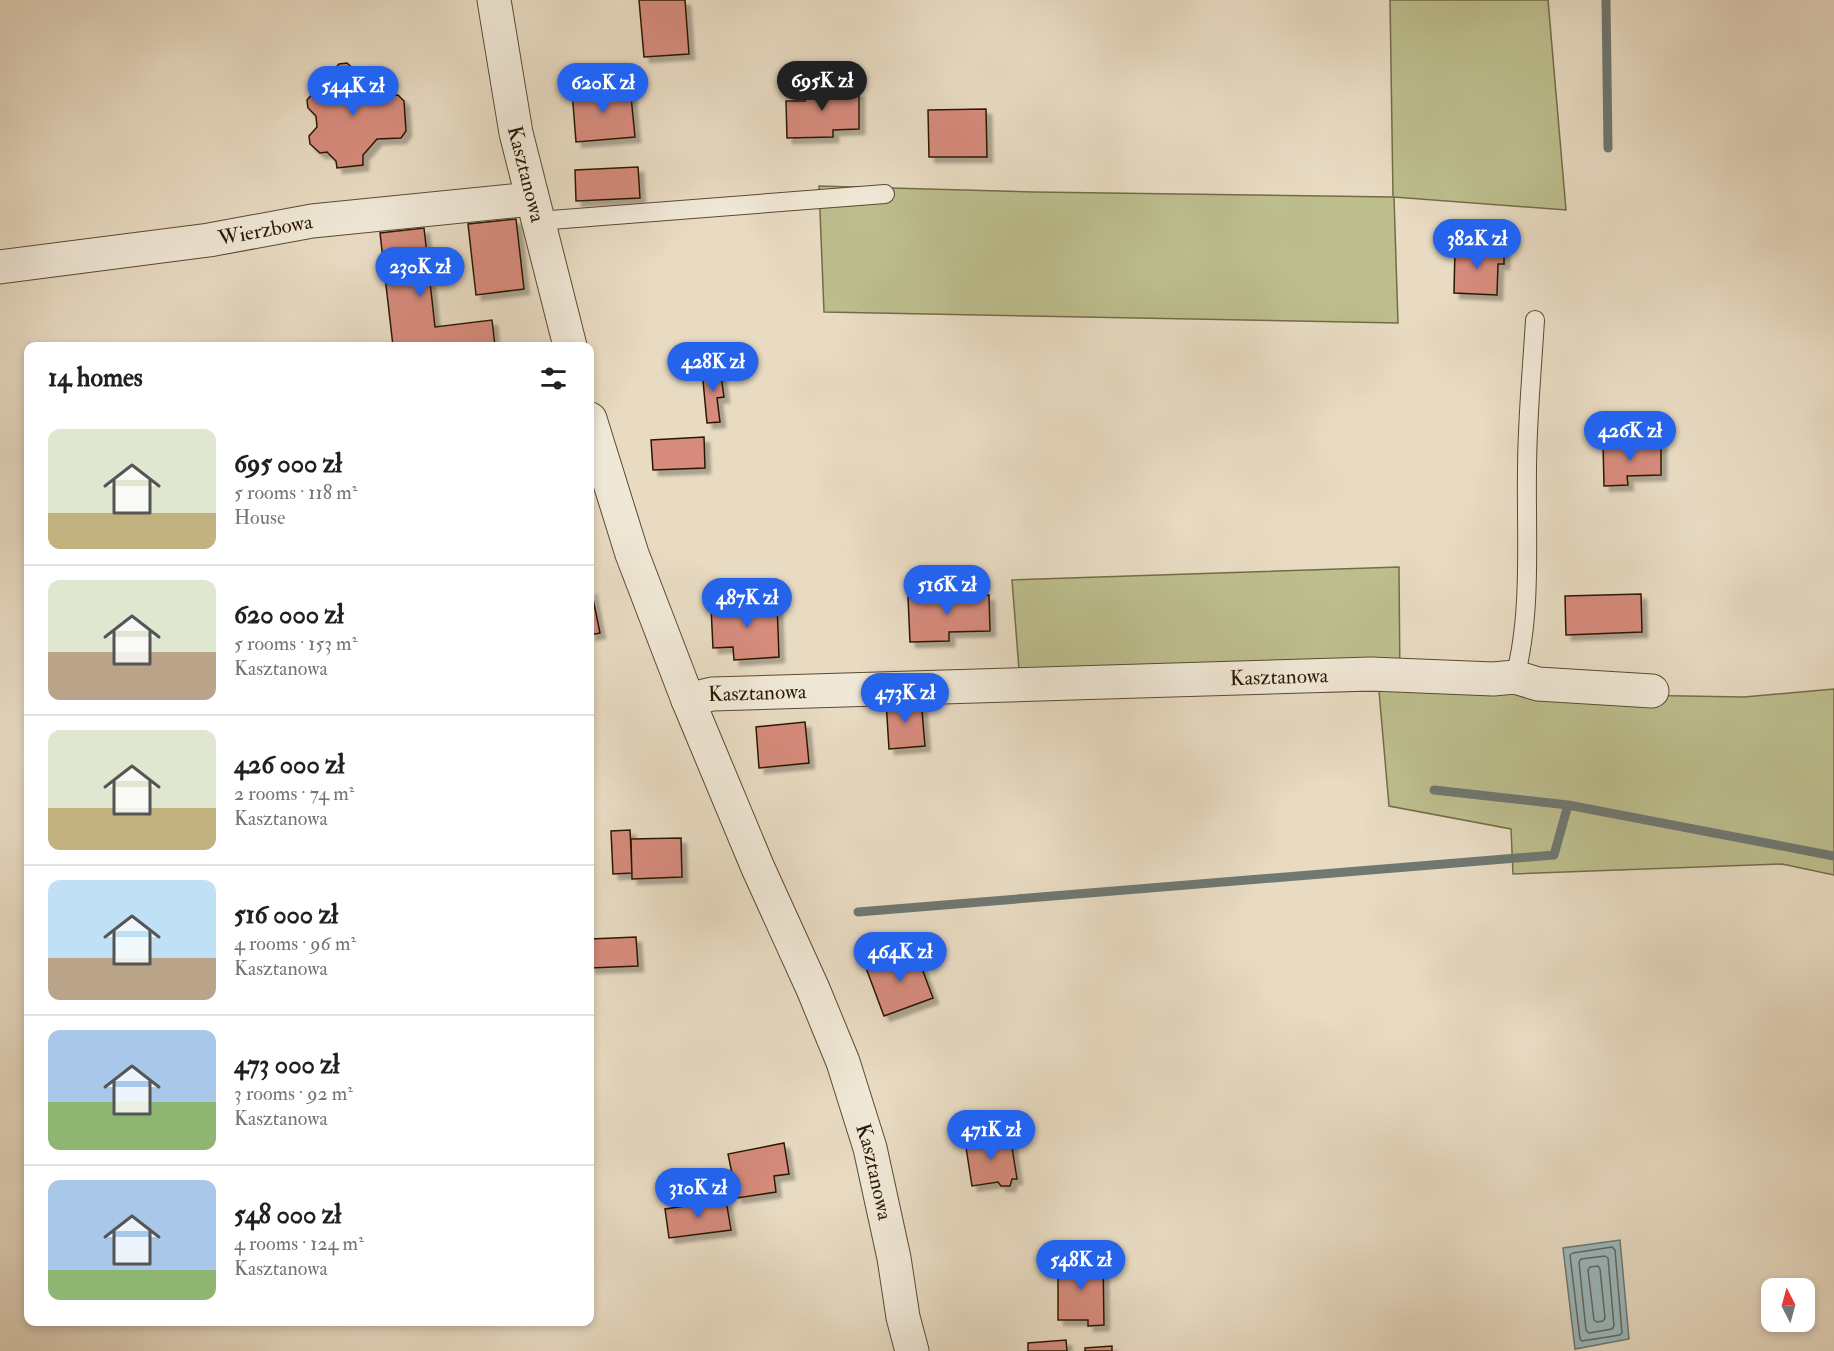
<!DOCTYPE html>
<html lang="en">
<head>
<meta charset="utf-8">
<style>
	:root { --surface:#fff; --page:#f6f6f6; --text:#202124; --muted:#757577; --line:#e0e0e0; --accent:#2563eb }
	body { margin:0; font-family:"IM FELL Double Pica",serif; background:var(--page); color:var(--text); height:100vh; display:flex; flex-direction:column; font-size:22px; white-space:nowrap }
	* { box-sizing:border-box; margin:0 }
	p { font-size:20px; color:var(--muted) }
	.icon { flex:none; width:33px; height:33px; fill:none; stroke:currentColor; stroke-width:2; stroke-linecap:round; stroke-linejoin:round }
	.map { position:relative; flex:1; overflow:hidden }
	.side { position:absolute; left:24px; top:342px; width:570px; height:984px; display:flex; flex-direction:column; background:var(--surface); border-radius:12px; box-shadow:0 3px 9px #0003 }
	.side>* { flex:none }
	.needle { width:39px; rotate:354deg }
	.controls { position:absolute; left:1761px; top:1278px; display:grid; gap:12px }
	.controls a { display:grid; place-items:center; width:54px; height:54px; border-radius:12px; background:var(--surface); box-shadow:0 3px 9px #0003; font-size:30px }
	.price { position:absolute; translate:-50% -51px; padding:0 14px; border-radius:21px; background:var(--accent); color:#fff; font-size:20px; line-height:39px; filter:drop-shadow(0 2px 3px #0008) }
	.price::after { content:''; position:absolute; left:50%; top:36px; width:18px; height:14px; margin-left:-9px; background:inherit; clip-path:polygon(0 0,100% 0,50% 100%) }
	.price.on { background:#222; color:#fff }
	ul { padding:0; list-style:none }
	li { display:flex; align-items:center; gap:18px; height:150px; padding:0 24px }
	li+li { border-top:2px solid var(--line) }
	li span { display:grid; place-items:center; flex:none; width:168px; height:120px; border-radius:12px; color:#555 }
	li>.icon { margin-inline-start:auto }
	span .icon { width:72px; height:72px; fill:#fffc; stroke-width:1 }
	li b { font-size:26px }
	h2 { display:flex; justify-content:space-between; align-items:center; height:72px; padding:0 24px; font-size:26px }
	.map>svg:first-child { display:block }
	.green { fill:#bdbe8e; stroke:#746c47; stroke-width:1.5 }
	.water { fill:#9bb8bd; stroke:#6f7871; stroke-width:1.5 }
	.lines { fill:none; stroke-linecap:round; stroke-linejoin:round }
	.shore { stroke:#64685e; stroke-width:1.5 }
	.stream { stroke:#6f7871; stroke-width:9 }
	.building { fill:#d68b7c; stroke:#2c1900; stroke-width:1.5; filter:url(#shadow) }
	.service-casing { stroke:#5b4a30; stroke-width:20 }
	.minor-casing { stroke:#5b4a30; stroke-width:35 }
	.service { stroke:#f0e8d7; stroke-width:18 }
	.minor { stroke:#f0e8d7; stroke-width:33 }
	.labels { text-anchor:middle; dominant-baseline:central; stroke-width:6; stroke-linejoin:round; paint-order:stroke }
	.street-label { font-size:21px; fill:#2c1900; stroke:#f0e8d7 }
</style>
</head>
<body>
<div class="map">
<svg width="1834" height="1351" viewBox="0 0 1834 1351">
	<defs>
		<filter id="shadow"><feDropShadow dx="5.5" dy="5.5" stdDeviation="1.5" flood-color="#0004"/></filter>
	</defs>
	<rect width="100%" height="100%" fill="#e8dbc2"/>
	<filter id="stains"><feTurbulence type="fractalNoise" baseFrequency=".00333" numOctaves="4"/><feColorMatrix values="0 0 0 0 .2 0 0 0 0 .09 0 0 0 0 .02 0 0 0 .5 -.17"/></filter>
	<radialGradient id="worn" r=".72"><stop offset=".6" stop-color="#630" stop-opacity="0"/><stop offset="1" stop-color="#630" stop-opacity=".3"/></radialGradient>
	<path class="green" d="M1390,0H1548L1566,210L1394,197L1398,323L824,312L819,186L1034,192L1393,197Z
		M1399,567L1400,691L1744,697L1834,689V875L1782,864L1513,874L1511,829L1389,806L1379,691L1021,695L1012,580Z"/>
	<path class="water" d="M1620,1240L1629,1339L1575,1349L1563,1248Z"/>
	<g class="lines">
		<path class="shore" d="M1612,1247L1615,1250L1622,1333L1620,1335L1582,1341L1580,1339L1570,1255L1573,1253Z
			M1605,1256L1608,1258L1614,1326L1612,1329L1589,1333L1586,1330L1579,1262L1581,1259Z
			M1598,1266L1600,1269L1605,1318L1603,1321L1597,1322L1594,1320L1588,1270L1590,1267Z"/>
		<path class="stream" d="M1606,0L1608,148
			M1434,790L1568,805L1834,856
			M858,912L1554,855L1568,805"/>
	</g>
	<path class="building" d="M639,0H685L689,54L644,57Z
		M347,63L358,73V79L375,94V97L398,95L404,101L406,131L401,138L377,139L363,155V165L337,168L336,161L327,152L320,153L310,144L309,136L317,127L316,116L308,108L307,100L339,64Z
		M804,84H834V92H859V129L833,130V137L787,138L786,101H805Z
		M630,86L635,137L576,142L572,91Z
		M986,109L987,157H929L928,110Z
		M638,167L640,198L576,201L575,170Z
		M516,219L524,289L476,295L468,224Z
		M424,228L435,327L492,320L495,346H393L380,233Z
		M1455,247L1504,249V264H1498L1497,295L1454,293Z
		M720,368L724,397L717,398L720,422L707,423L702,370Z
		M704,437L705,468L653,470L651,440Z
		M1661,443V475L1627,476L1628,485L1604,486L1603,444Z
		M591,589L600,633L590,635V590Z
		M741,593H750L753,596V605L777,603L779,657L734,660L733,647L713,648L711,607L739,606L738,597Z
		M1641,594L1642,632L1566,635L1565,596Z
		M989,595L990,631L949,632V641L910,642L908,597Z
		M921,699L925,746L889,749L886,701Z
		M805,722L809,763L759,768L756,727Z
		M630,830L632,873L613,874L611,831Z
		M681,838L682,877L632,879L631,839Z
		M636,937L638,966L590,968V939Z
		M915,950L933,998L884,1016L866,968Z
		M1007,1120L1010,1135L965,1141L963,1126Z
		M1010,1135L1017,1179H1012L1010,1186H1001L998,1182L972,1186L965,1141Z
		M784,1143L789,1174L774,1176L776,1192L737,1198L728,1154Z
		M726,1200L731,1230L669,1238L665,1209Z
		M1103,1259L1104,1325L1088,1326V1320H1058V1260Z
		M1066,1340L1067,1351H1028V1343Z
		M1112,1346V1351H1085V1348Z"/>
	<g class="lines">
		<g class="service-casing">
			<path id="service" d="M538,221L885,194
				M1515,677C1532,614 1526,536 1527,471C1527,421 1532,370 1535,320"/>
		</g>
		<g class="minor-casing">
			<g id="minor">
				<path id="s1" d="M494,0L516,133L570,346"/>
				<path id="s2" d="M0,267L209,240L312,221L532,199"/>
				<path id="s3" d="M590,419L632,554L688,700L758,868L813,989L843,1062L870,1148L894,1258L903,1317L912,1351"/>
				<path id="s4" d="M688,700L712,694L1371,674L1493,679L1515,677L1538,684L1652,691"/>
			</g>
		</g>
		<use href="#service" class="service"/>
		<use href="#minor" class="minor"/>
	</g>
	<g class="labels">
		<g class="street-label">
			<text stroke="none"><textPath href="#s1" startOffset="177">Kasztanowa</textPath></text>
			<text stroke="none"><textPath href="#s2" startOffset="268">Wierzbowa</textPath></text>
			<text stroke="none"><textPath href="#s4" startOffset="592">Kasztanowa</textPath></text>
			<text stroke="none"><textPath href="#s4" startOffset="70">Kasztanowa</textPath></text>
			<text stroke="none"><textPath href="#s3" startOffset="806">Kasztanowa</textPath></text>
		</g>
	</g>
	<rect width="100%" height="100%" filter="url(#stains)"/>
	<rect width="100%" height="100%" fill="url(#worn)"/>
</svg>
<div class="controls">
<a><svg class="needle" viewBox="-14 -14 28 28"><path d="M0-13l5 13h-10z" fill="#e53935"/><path d="M0 13l5-13h-10z" fill="#757577"/></svg></a>
</div>
<b class="price on" style="left:822px;top:112px">695K zł</b>
<b class="price" style="left:603px;top:114px">620K zł</b>
<b class="price" style="left:353px;top:117px">544K zł</b>
<b class="price" style="left:1477px;top:270px">382K zł</b>
<b class="price" style="left:420px;top:298px">230K zł</b>
<b class="price" style="left:713px;top:393px">428K zł</b>
<b class="price" style="left:1630px;top:462px">426K zł</b>
<b class="price" style="left:947px;top:616px">516K zł</b>
<b class="price" style="left:747px;top:629px">487K zł</b>
<b class="price" style="left:905px;top:724px">473K zł</b>
<b class="price" style="left:900px;top:983px">464K zł</b>
<b class="price" style="left:991px;top:1161px">471K zł</b>
<b class="price" style="left:698px;top:1219px">310K zł</b>
<b class="price" style="left:1081px;top:1291px">548K zł</b>
<section class="side">
<h2>14 homes<svg class="icon" aria-label="filters" viewBox="0 0 24 24"><path d="M4 7h16M4 17h16"/><circle cx="9" cy="7" r="2"/><circle cx="15" cy="17" r="2"/></svg></h2>
<ul>
<li><span style="background:linear-gradient(#dfe7d0 70%,#c2b280 0)"><svg class="icon" aria-label="home" viewBox="0 0 24 24"><path d="M3 11l9-7 9 7M6 9v11h12V9"/></svg></span><div><b>695 000 zł</b><p>5 rooms · 118 m²</p><p>House</p></div></li>
<li><span style="background:linear-gradient(#dfe7d0 60%,#b9a48a 0)"><svg class="icon" aria-label="home" viewBox="0 0 24 24"><path d="M3 11l9-7 9 7M6 9v11h12V9"/></svg></span><div><b>620 000 zł</b><p>5 rooms · 153 m²</p><p>Kasztanowa</p></div></li>
<li><span style="background:linear-gradient(#dfe7d0 65%,#c2b280 0)"><svg class="icon" aria-label="home" viewBox="0 0 24 24"><path d="M3 11l9-7 9 7M6 9v11h12V9"/></svg></span><div><b>426 000 zł</b><p>2 rooms · 74 m²</p><p>Kasztanowa</p></div></li>
<li><span style="background:linear-gradient(#bfe0f5 65%,#b9a48a 0)"><svg class="icon" aria-label="home" viewBox="0 0 24 24"><path d="M3 11l9-7 9 7M6 9v11h12V9"/></svg></span><div><b>516 000 zł</b><p>4 rooms · 96 m²</p><p>Kasztanowa</p></div></li>
<li><span style="background:linear-gradient(#a9c7e8 60%,#8fb573 0)"><svg class="icon" aria-label="home" viewBox="0 0 24 24"><path d="M3 11l9-7 9 7M6 9v11h12V9"/></svg></span><div><b>473 000 zł</b><p>3 rooms · 92 m²</p><p>Kasztanowa</p></div></li>
<li><span style="background:linear-gradient(#a9c7e8 75%,#8fb573 0)"><svg class="icon" aria-label="home" viewBox="0 0 24 24"><path d="M3 11l9-7 9 7M6 9v11h12V9"/></svg></span><div><b>548 000 zł</b><p>4 rooms · 124 m²</p><p>Kasztanowa</p></div></li>
</ul>
</section>
</div>
</body>
</html>
